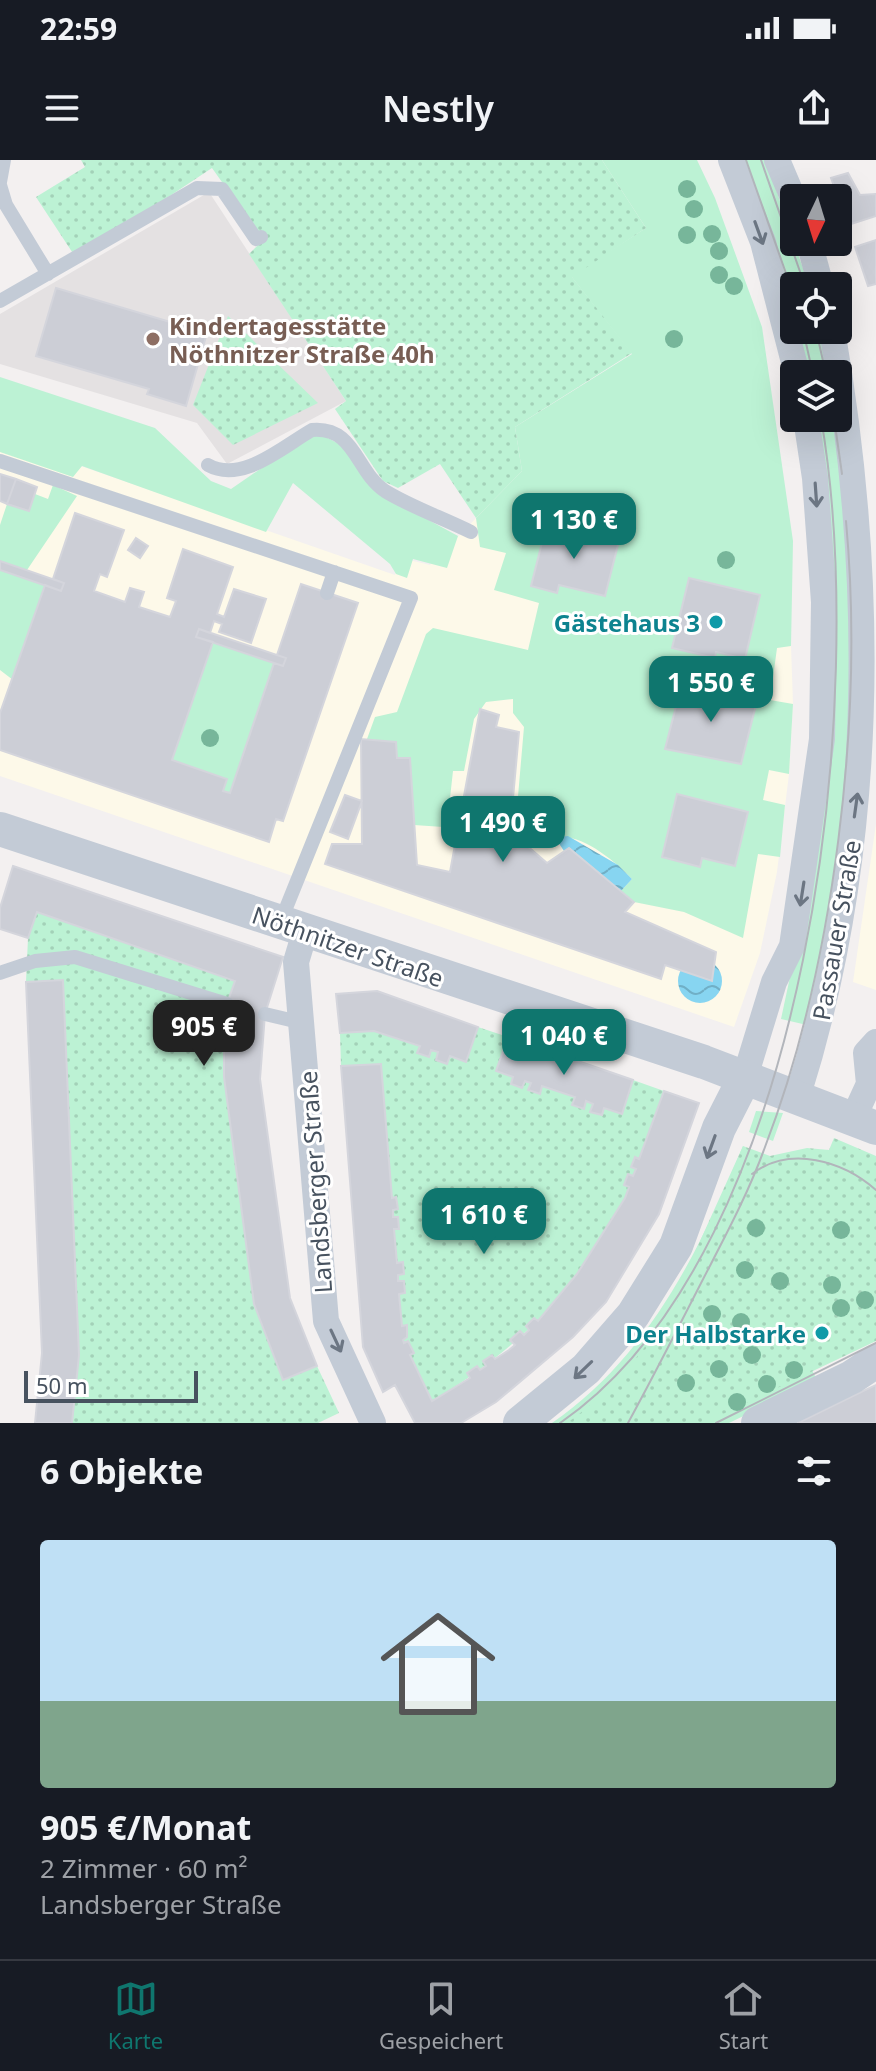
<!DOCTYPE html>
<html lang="de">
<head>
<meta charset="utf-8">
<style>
	:root { --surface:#171b24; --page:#242831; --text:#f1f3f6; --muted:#9ea1a6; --line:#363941; --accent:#0f766e }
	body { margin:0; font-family:"Noto Sans",sans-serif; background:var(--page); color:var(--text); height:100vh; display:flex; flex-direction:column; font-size:30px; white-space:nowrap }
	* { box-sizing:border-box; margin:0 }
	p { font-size:26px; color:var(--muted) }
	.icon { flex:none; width:44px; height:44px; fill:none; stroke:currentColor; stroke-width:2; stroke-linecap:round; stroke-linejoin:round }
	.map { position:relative; height:1263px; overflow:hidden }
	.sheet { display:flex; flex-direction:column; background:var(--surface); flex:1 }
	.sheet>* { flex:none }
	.needle { width:52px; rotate:184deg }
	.tools { position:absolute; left:780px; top:24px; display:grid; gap:16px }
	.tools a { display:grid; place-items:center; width:72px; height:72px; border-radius:8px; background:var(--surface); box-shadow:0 8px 32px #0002; font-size:40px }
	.scale { position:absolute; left:24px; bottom:20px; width:174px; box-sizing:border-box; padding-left:8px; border:4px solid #47525f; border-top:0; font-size:22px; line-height:28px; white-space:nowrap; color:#47525f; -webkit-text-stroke:6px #fff; paint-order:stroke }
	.price { position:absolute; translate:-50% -68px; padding:0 18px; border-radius:16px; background:var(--accent); color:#fff; font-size:26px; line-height:52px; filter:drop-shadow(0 2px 4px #0008) }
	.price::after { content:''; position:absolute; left:50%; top:48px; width:24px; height:18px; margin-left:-12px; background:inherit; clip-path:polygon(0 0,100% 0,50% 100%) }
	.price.selected { background:#222; color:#fff }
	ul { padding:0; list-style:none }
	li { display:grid; align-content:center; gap:16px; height:424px; padding:0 40px }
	li span { display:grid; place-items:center; height:248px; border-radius:8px; color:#555 }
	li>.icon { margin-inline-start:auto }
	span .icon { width:144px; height:144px; fill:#fffc; stroke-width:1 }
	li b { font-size:34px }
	h2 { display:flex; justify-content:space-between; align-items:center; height:96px; padding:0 40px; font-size:34px }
	.status { display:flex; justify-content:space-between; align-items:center; height:56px; padding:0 40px; background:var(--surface); direction:ltr }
	.status svg { height:22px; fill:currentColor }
	header { display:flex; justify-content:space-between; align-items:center; height:104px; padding:0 40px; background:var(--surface); font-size:36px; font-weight:600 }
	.menu { display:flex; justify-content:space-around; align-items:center; height:112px; border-top:2px solid var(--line); background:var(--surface); font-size:22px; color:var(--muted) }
	.menu a { display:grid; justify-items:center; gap:4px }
	.menu .selected { color:var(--accent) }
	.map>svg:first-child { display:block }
	.commercial { fill:#fdf9e9 }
	.education { fill:#e4e1e2 }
	.grass { fill:#bcf2d4 }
	.park { fill:url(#park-dots) }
	.water { fill:url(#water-waves) }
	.building { fill:#ccced6; stroke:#d4d5dc; stroke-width:2 }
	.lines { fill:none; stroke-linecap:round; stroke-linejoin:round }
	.service { stroke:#c3cbd6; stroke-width:14 }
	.minor { stroke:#c3cbd6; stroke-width:26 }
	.tertiary { stroke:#c3cbd6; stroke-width:34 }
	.tram { stroke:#b2b5bb; stroke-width:2 }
	.tree { fill:#77b69a }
	.oneway { stroke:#6c7683 }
	.education-dot { fill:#8d6e63; stroke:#fff; stroke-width:3 }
	.culture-dot { fill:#0f9aa8; stroke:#fff; stroke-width:3 }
	.labels { text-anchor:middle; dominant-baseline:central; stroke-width:6; stroke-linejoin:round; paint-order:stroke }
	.education-label { font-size:24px; font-weight:bold; fill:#785e54; stroke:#fff; text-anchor:start }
	.culture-label { font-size:24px; font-weight:bold; fill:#0d838f; stroke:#fff; text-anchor:end }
	.street-label { font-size:24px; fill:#47525f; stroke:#fff }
</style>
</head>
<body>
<div class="status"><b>22:59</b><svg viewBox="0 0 49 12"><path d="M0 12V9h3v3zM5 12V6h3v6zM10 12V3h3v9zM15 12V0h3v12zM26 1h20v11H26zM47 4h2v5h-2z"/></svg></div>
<header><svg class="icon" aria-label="menu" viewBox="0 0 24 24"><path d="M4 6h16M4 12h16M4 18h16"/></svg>Nestly<svg class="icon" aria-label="share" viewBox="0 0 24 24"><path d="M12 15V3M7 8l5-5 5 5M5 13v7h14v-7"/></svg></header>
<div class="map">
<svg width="876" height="1263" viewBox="0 0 876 1263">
	<defs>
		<pattern id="park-dots" width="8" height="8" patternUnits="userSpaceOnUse" patternTransform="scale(2)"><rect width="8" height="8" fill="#bcf2d4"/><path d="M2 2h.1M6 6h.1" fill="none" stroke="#a3d1b8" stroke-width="1.8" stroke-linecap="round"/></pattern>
		<pattern id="water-waves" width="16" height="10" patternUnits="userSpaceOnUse" patternTransform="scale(2)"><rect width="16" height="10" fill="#87d5f1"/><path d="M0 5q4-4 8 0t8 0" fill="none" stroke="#70afc6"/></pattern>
	</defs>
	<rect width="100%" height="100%" fill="#f3f0f0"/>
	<path class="commercial" d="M0,278L395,415L401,398L430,405L492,342L791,486L793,544L789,614L777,712L760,793L734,867L0,616Z
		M876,664V830L853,822Z"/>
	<path class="education" d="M209,32L346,241L227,304L197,263L0,204V154Z"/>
	<path class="grass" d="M602,0H697L715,38L762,167L793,381L791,486L777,488L770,540L793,544L789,614L769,610L763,640L785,645L780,697L758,694L743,778L684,752L634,742L621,731L632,719C616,702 584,675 560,677L558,682L539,674L515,671L524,567L513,553V539L486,542L474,559L464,611H453L449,647L458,649V668L414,665L410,598H397L395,582L367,579L375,557L397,552L426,474L433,468L528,490L539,443L494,430L506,393L480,387L476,358L522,311L515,267L632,194L571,116L646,68Z
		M736,0H766L809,126H794V170H820L830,214H803Z
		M0,217L155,268L211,321L231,329L308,276H324L343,286L423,357L458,376L447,408L413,399L407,418L396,414L390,404L293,323L266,372L82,306L73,317L0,292Z
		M811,258H837L856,522L835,733L807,865L781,859L811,719Z
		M53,325L77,336L27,410L0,401V365L7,344L29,351L35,334L48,339Z
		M0,410L45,425L13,520L0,510Z
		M213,482L274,503L230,633L223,631L227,619L172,600Z
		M756,951L783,953L773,981L749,972Z
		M743,986L761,1037L594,1263H552C648,1197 700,1090 743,986Z
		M805,1196L817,1220L729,1263H663Z"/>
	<path class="park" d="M81,0H602L646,68L572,117L632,193L515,267L522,311L476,358L440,304L398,328L383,321L335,249L346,241L249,94L263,80L212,8L76,98L36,37L85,7Z
		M228,156L318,243L233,285L193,245Z
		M37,752L235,821L224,852V917L254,1144L283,1220L317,1206L339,1253L318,1263H72L79,1195L63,821L26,822L28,778Z
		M478,867L508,877L497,911L622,953L633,920L664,931C651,967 641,1007 624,1040C576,1131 520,1188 432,1241L403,1180L381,904L341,906L340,873L374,871L466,902Z
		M834,978L876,996V1181L704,1263H567C624,1223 664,1165 699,1106L691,1101L743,986L770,996L807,988L829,990Z"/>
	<path class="water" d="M568,676L618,705L632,719L621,731L570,688L564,691L558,682L560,677Z
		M678 821a22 22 0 1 1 44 0a22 22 0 1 1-44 0Z"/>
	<path class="building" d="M848,13L860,35L876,34V56L848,65L831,18Z
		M876,80V124L868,126L855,87Z
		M56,128L207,173L186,246L147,234L149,229L36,196Z
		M0,314L16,319L7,344L0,341Z
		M16,319L37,327L29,351L7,344Z
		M75,353L124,370L107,417L100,414L94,431L125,442L130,428L144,432L139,447L170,457L176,441L167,438L183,389L233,407L217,454L224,457L234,429L266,439L251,483L219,472L222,464L214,461L210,473L199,469L196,477L213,482L172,600L227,619L223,631L230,633L274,503L283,506L286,498L277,495L301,424L358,443L283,661L276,659L269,682L0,590V553L45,425L61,431L64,423L53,419Z
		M547,363L619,381L605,436L559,425L557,433L531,426Z
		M136,378L148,386L140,398L128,390Z
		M0,401L64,423L61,431L0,410Z
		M689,418L760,435L745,499L716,492L715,498L672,488Z
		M199,469L286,498L283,506L196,477Z
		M682,523L757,541L741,604L665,589Z
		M480,549L499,555L496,567L519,572L510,671L547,703L569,688L634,742L625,752L716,792L712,821L665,805L661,819L325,704L332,684H362L361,579L396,582L397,598H410L417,705L450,712Z
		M677,634L748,652L735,706L702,698L700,707L662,697Z
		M345,635L362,641L348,679L330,672Z
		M13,706L283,797L265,854L260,919L290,1138L317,1206L283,1220L254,1144L224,917V852L235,821L37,752L28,778L0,769V748Z
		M63,820L79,1195L72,1263H35L42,1193L26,822Z
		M377,831L478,867L466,902L450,896L447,904L436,900L438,892L431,890L429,897L417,893L420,886L374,871L340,873L336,834Z
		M508,877L633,920L622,954L604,948L602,955L590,952L593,944L586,941L584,949L572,945L575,937L542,926L540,934L528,930L531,923L525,921L522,928L511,924L513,917L496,911Z
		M381,904L392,1038L396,1037L398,1049L393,1050V1057H398L399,1069H394L397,1103L403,1102L404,1114L398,1115V1121H404L405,1133L399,1134L402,1166L407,1165V1177L403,1180L404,1183L408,1181L414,1193L410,1195L432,1241L470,1218L467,1213L477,1206L480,1210L486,1206L483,1201L492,1195L495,1199L509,1190L515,1185L510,1180L520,1171L524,1175L529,1170L526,1166L534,1158L538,1161L577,1114L625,1038L629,1027L624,1025L628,1014L633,1016L636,1009L631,1007L635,997L639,999L664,931L699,943L659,1054L606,1142L573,1177L496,1242L461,1263H415L395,1225L383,1232L363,1187L341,906Z
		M876,1225V1263H798L859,1233Z"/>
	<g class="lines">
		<path class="service" d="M0,22L4,0
			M0,25L6,45L48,114
			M0,141L197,28L222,29L256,79L261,77
			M0,301L411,438L280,763
			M208,305C242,324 282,287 312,270C355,266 356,312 385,331C411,347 443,358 471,372
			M327,433L334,412
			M0,813L35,801L75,797L227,844
			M265,854L303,863"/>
		<path class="minor" d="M731,0L763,82L797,214
			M777,0L794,40
			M809,82L821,126
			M305,772L296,802L326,1161L373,1263
			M745,917L774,822L792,786L822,579L824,442L815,318L806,258
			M797,938C876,690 876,424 832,170
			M853,959L869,924L866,893L876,882"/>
		<path class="tertiary" d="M0,669L704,902L876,968
			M520,1263L586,1209L633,1155L676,1086L719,968L745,917
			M758,1263L852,1217L876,1201"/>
		<path class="tram" d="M746,0L794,136
			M761,0L805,126
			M803,170L813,214
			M816,170L826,214
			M834,258L842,314
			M752,1014C790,985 843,1001 876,1030
			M560,1263C812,1090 869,536 821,258
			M628,1263C652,1219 675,1174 698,1129C722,1082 747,1037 765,987C835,804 864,556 846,361
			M716,1263L876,1183"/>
	</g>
	<g class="tree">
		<circle cx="687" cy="29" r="9"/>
		<circle cx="694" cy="49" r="9"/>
		<circle cx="712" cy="74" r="9"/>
		<circle cx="687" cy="75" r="9"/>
		<circle cx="719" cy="91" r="9"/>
		<circle cx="719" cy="115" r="9"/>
		<circle cx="734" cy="126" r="9"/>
		<circle cx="674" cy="179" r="9"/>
		<circle cx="726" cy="400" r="9"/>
		<circle cx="210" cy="578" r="9"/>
		<circle cx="756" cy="1068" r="9"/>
		<circle cx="841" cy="1070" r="9"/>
		<circle cx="745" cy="1110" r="9"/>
		<circle cx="780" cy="1121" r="9"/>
		<circle cx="832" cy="1125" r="9"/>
		<circle cx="865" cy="1140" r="9"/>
		<circle cx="841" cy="1148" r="9"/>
		<circle cx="712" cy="1154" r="9"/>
		<circle cx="741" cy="1162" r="9"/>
		<circle cx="752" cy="1195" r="9"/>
		<circle cx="719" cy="1209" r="9"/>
		<circle cx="794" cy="1210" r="9"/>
		<circle cx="686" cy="1223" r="9"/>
		<circle cx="767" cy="1224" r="9"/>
		<circle cx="737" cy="1242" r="9"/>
	</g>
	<defs><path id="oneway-shaft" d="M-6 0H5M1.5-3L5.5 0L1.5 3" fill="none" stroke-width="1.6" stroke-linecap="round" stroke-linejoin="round" transform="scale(2)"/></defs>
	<g class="oneway">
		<use href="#oneway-shaft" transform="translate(759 73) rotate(70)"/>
		<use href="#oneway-shaft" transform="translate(816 335) rotate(86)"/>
		<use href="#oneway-shaft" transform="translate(856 645) rotate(-82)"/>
		<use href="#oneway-shaft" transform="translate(802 734) rotate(99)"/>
		<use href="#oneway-shaft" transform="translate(711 987) rotate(110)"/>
		<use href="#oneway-shaft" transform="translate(336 1181) rotate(65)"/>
		<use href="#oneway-shaft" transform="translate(583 1210) rotate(136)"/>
	</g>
	<circle class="education-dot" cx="153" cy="179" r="8"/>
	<g class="culture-dot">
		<circle cx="716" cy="462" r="8"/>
		<circle cx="822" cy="1173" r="8"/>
	</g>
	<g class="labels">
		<g class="education-label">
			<text x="169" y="165">Kindertagesstätte<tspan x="169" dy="28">Nöthnitzer Straße 40h</tspan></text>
		</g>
		<g class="culture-label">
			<text x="700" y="462">Gästehaus 3</text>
			<text x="806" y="1173">Der Halbstarke</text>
		</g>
		<g class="street-label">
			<text transform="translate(836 770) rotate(-80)">Passauer Straße</text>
			<text transform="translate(348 786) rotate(19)">Nöthnitzer Straße</text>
			<text transform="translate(315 1022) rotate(-94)">Landsberger Straße</text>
		</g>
	</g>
</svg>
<div class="tools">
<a><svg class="needle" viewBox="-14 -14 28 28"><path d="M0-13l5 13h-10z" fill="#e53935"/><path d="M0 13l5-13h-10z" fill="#9ea1a6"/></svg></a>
<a><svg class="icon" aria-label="locate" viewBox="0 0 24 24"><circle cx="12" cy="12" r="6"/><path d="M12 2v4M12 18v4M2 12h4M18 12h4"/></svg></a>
<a><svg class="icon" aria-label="layers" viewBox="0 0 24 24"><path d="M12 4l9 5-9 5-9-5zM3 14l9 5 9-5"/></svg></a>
</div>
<div class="scale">50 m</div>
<b class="price" style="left:574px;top:401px">1 130 €</b>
<b class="price" style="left:711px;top:564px">1 550 €</b>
<b class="price" style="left:503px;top:704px">1 490 €</b>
<b class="price selected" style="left:204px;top:908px">905 €</b>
<b class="price" style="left:564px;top:917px">1 040 €</b>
<b class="price" style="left:484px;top:1096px">1 610 €</b>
</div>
<section class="sheet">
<h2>6 Objekte<svg class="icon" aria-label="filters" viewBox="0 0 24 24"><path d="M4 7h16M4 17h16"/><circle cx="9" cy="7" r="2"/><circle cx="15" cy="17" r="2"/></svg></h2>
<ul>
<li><span style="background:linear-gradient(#bfe0f5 65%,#7fa58c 0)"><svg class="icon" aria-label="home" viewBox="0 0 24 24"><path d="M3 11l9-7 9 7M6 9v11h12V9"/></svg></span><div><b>905 €/Monat</b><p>2 Zimmer · 60 m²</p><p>Landsberger Straße</p></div></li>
</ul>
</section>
<nav class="menu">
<a class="selected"><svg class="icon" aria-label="map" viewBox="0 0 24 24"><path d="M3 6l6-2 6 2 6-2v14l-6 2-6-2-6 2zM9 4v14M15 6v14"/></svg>Karte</a>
<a><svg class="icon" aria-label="saved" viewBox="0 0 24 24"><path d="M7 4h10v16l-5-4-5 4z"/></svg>Gespeichert</a>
<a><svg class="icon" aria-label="home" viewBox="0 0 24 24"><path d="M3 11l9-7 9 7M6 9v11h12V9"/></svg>Start</a>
</nav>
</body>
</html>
